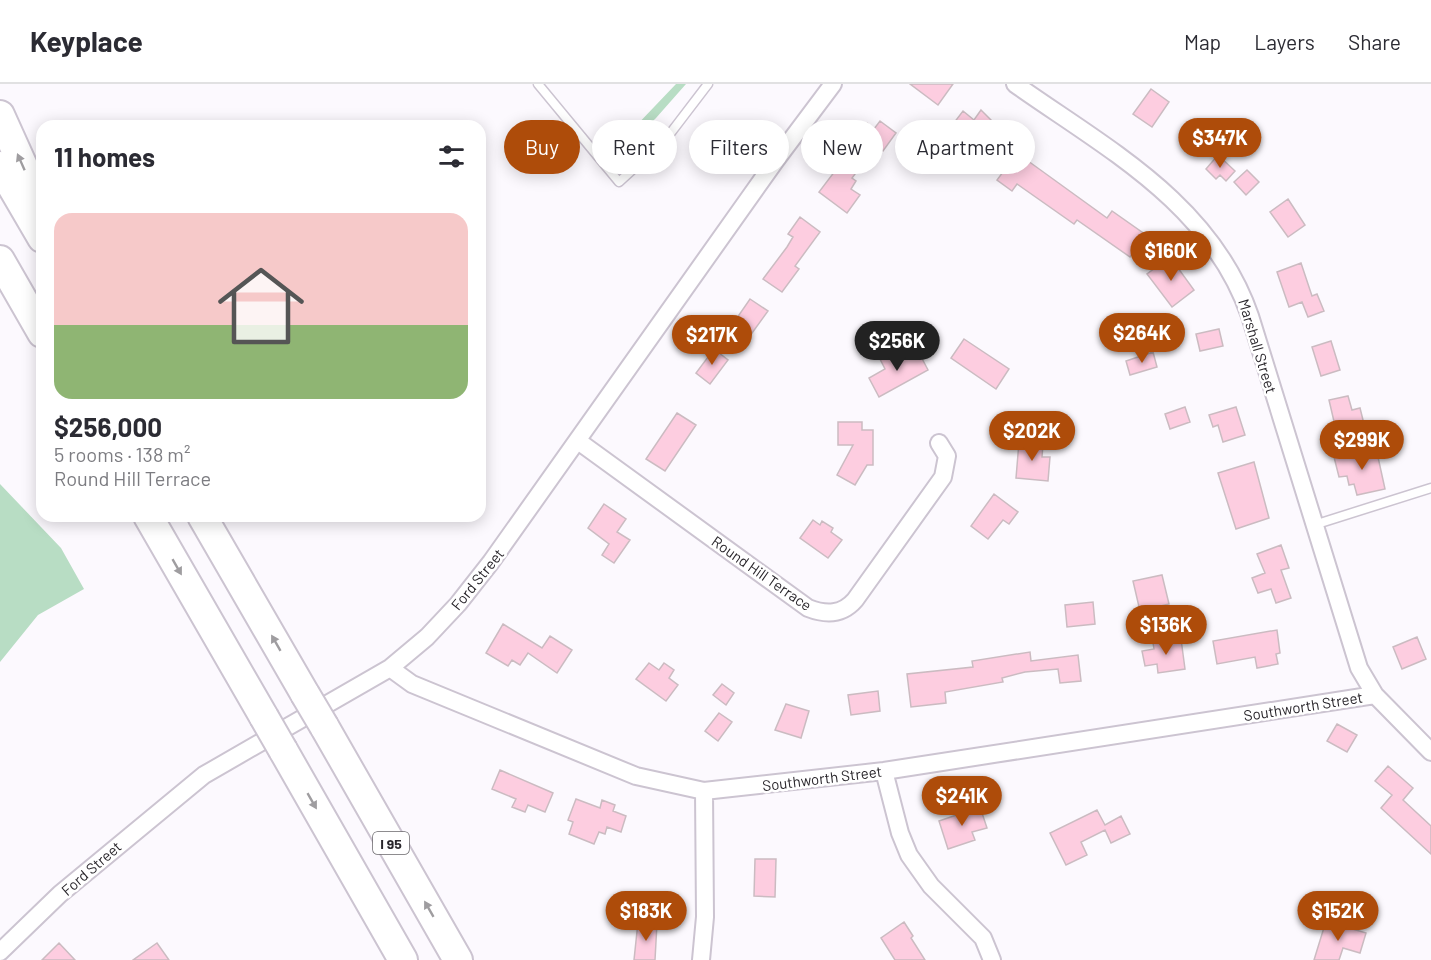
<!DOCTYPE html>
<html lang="en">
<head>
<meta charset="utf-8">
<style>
	:root { --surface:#fff; --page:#f7f7f7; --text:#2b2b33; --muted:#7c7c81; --line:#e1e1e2; --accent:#ae4c0a }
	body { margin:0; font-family:Barlow,sans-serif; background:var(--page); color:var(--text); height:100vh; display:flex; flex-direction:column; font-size:22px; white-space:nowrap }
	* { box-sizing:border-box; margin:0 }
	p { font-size:20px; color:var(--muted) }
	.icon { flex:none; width:33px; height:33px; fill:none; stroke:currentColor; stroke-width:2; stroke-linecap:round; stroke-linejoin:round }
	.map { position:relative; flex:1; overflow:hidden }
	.drawer { position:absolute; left:36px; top:36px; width:450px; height:402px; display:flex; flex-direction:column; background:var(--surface); border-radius:18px; box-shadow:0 3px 15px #0003 }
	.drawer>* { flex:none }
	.top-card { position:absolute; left:504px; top:36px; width:570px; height:54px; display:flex; gap:12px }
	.price { position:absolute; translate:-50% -51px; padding:0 14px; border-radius:21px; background:var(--accent); color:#fff; font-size:20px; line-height:39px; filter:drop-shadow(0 2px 3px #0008) }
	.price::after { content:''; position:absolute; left:50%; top:36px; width:18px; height:14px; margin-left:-9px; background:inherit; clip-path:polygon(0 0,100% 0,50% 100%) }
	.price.selected { background:#222; color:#fff }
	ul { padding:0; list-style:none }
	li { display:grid; align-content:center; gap:12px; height:318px; padding:0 18px }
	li+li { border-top:2px solid var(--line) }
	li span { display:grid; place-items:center; height:186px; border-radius:18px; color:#555 }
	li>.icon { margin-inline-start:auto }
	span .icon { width:108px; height:108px; fill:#fffc; stroke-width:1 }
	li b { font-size:26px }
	h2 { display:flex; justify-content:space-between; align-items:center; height:72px; padding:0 18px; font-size:26px }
	.pill { padding:0 21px; border-radius:27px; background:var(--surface); box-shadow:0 3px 15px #0003; font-size:21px; line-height:54px }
	.pill.selected { background:var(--accent); color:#fff }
	header { display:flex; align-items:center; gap:36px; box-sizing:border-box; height:84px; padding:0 30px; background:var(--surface); border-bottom:2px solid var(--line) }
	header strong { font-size:28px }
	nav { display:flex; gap:33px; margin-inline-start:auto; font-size:21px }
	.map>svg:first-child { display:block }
	.green { fill:#b8ddc4 }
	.building { fill:#fdcde0; stroke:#cbbbc1; stroke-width:1.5 }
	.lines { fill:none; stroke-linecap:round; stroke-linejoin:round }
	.lane-casing { stroke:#ccc4d1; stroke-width:11 }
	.street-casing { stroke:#ccc4d1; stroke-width:20 }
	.highway-casing { stroke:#ccc4d1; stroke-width:32 }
	.lane { stroke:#fff; stroke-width:8 }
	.street { stroke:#fff; stroke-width:16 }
	.highway { stroke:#fff; stroke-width:28 }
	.highway-bridge-casing { stroke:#ccc4d1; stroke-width:32; stroke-linecap:butt }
	.highway-bridge { stroke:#fff; stroke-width:28 }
	.oneway { fill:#9f9da0 }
	.labels { text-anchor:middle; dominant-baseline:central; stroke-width:5; stroke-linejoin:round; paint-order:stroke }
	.shield { fill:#fff; stroke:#69676b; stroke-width:1.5 }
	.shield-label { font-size:14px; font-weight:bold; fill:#29262b }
	.street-label { font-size:15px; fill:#29262b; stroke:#fff }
</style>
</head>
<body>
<header>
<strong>Keyplace</strong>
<nav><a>Map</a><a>Layers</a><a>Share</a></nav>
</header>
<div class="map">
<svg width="1431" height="876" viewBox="0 0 1431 876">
	<rect width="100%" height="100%" fill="#fcf9fe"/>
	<path class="green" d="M676,0H686L656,34L616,73L623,82L621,86L617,85L600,61L605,59L612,67Z
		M0,400L61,464L84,505L38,531L0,578Z"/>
	<path class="building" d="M910,0H953L938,21Z
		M1151,5L1169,18L1152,43L1133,30Z
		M981,26L1003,48L992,63L978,53L972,60L950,44L963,27L974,36Z
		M880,37L896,49L883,67L876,62L852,94L856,97L851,105L860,111L847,129L819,108L851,66L848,64L867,39L874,45Z
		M1017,69L1107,134L1112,127L1146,151L1130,173L1077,136L1074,140L1017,100L1012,107L997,96Z
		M1218,71L1235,87L1226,97L1220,91L1216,95L1206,85Z
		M1247,86L1259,98L1246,111L1234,98Z
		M1288,115L1305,141L1288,153L1270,128Z
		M800,133L820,148L795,182L799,185L782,208L763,195L787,163L793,153L788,150Z
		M1170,173L1194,206L1172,223L1147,190Z
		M1301,179L1312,212L1317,210L1324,227L1308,233L1302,218L1289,223L1277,188Z
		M750,215L768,227L747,256L730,244Z
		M1219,245L1223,262L1200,267L1196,250Z
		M964,255L1009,285L996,305L951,274Z
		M1331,257L1340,286L1321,292L1312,263Z
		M714,265L728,276L710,300L696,289Z
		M918,267L928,286L879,313L869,294L885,285L880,275L892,269L897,278Z
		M1153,268L1157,283L1130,291L1126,277Z
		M1348,312L1352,326L1360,324L1364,340L1336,346L1329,316Z
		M1185,323L1190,338L1170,345L1165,330Z
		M1236,323L1245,351L1223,358L1218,341L1213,343L1209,331Z
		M677,329L696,341L665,387L646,375Z
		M838,338H862V346H873V381H867L855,401L837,391L853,361H838Z
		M1019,358L1043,360L1042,373H1050L1048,397L1016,394Z
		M1376,364L1385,405L1357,411L1354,400L1349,401L1347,392L1339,393L1334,373Z
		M1254,378L1269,434L1236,445L1218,389Z
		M994,410L1018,428L1009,440L1003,436L988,455L971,442Z
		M604,420L626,435L617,448L630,456L614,479L602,471L609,460L588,444Z
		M813,436L820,441L822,437L833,444L831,448L842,456L828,474L800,454Z
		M1281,461L1289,484L1281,486L1291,514L1276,519L1271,505L1258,509L1252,494L1265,489L1257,470Z
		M1162,491L1169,520L1140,527L1133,497Z
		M1093,518L1095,540L1067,543L1065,521Z
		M503,540L542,564L550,552L572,566L557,589L528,569L520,581L512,576L508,582L486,569Z
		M1277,546L1280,569L1276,570L1278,580L1257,584L1255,573L1217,580L1213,557Z
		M1417,553L1426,575L1402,585L1393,563Z
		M1181,555L1185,585L1158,589L1157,580L1145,582L1142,567L1154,565L1153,559Z
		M1030,568L1031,577L1078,571L1081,597L1060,599L1058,585L1025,588L1002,594L1003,598L945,608L946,619L911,623L907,590L973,583L972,577Z
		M649,579L659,586L664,579L674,586L669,594L678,601L666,617L636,595Z
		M722,600L734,609L726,621L713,611Z
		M878,607L880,627L851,631L848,611Z
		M786,620L809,627L801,654L775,646Z
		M719,629L732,638L718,657L705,647Z
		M1337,640L1357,651L1347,668L1327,657Z
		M1388,682L1413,704L1403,716L1431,742V770L1381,724L1392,711L1375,697Z
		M500,686L553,709L545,728L528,721L525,728L512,723L516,715L492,705Z
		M576,715L600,724L602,716L615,721L613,727L626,732L621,748L607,743L605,750L599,748L594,760L569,750L573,738L568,736Z
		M980,723L987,744L972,748L975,756L948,765L939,737Z
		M1097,726L1105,741L1121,732L1130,750L1111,759L1105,746L1081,758L1087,771L1066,781L1050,749Z
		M755,775H776L775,813L754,812Z
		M1326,837L1366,849L1360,869L1343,864L1339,876H1314Z
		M638,838L657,839L655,876H634Z
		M904,838L913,852L911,854L925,876H895L881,854Z
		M59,859L75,876H42Z
		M157,859L169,876H133Z"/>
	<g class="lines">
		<g class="lane-casing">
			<path id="lane" d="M538,0L619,98L666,55L708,0
				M1314,441L1431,404"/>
		</g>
		<g class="street-casing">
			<path id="street" d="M1015,0C1107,65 1211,119 1250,232L1359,584L1375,611L1431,668
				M578,357L808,524C826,531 842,531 855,516L943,393L947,372L939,359
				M390,584L412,600L636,692L704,707L884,687L1375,611
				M884,687L900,749L909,771L931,802L983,854L992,876
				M0,868L60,810L204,691L390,584L427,553L458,520L491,478L776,76L833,0
				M701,876L705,833L704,707"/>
		</g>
		<g class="highway-casing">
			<path id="highway" d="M0,31L42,124
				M0,82L42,154
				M0,176L42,249
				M148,432L264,633
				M202,432L305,610
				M324,642L458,876
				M283,666L403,876"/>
		</g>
		<use href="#lane" class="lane"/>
		<use href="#street" class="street"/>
		<use href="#highway" class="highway"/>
		<g class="highway-bridge-casing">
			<path id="highway-bridge" d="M305,610L324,642
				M264,633L283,666"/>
		</g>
		<use href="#highway-bridge" class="highway-bridge"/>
	</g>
	<defs><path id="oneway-solid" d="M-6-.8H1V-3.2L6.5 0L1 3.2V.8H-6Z" transform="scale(1.5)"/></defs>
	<g class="oneway">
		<use href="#oneway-solid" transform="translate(21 78) rotate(-114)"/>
		<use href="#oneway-solid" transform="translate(177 483) rotate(60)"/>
		<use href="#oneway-solid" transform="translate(276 559) rotate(-120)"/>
		<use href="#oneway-solid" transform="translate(312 717) rotate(60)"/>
		<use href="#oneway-solid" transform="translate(429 825) rotate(-120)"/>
	</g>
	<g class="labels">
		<rect class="shield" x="373" y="748" width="36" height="22" rx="4.5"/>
		<g class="shield-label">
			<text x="391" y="759">I 95</text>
		</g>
		<g class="street-label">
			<text transform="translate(1258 262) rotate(73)">Marshall Street</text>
			<text transform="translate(762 489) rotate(35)">Round Hill Terrace</text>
			<text transform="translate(477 495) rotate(-51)">Ford Street</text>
			<text transform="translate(1303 622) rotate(-9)">Southworth Street</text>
			<text transform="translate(822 694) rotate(-7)">Southworth Street</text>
			<text transform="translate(91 784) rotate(-41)">Ford Street</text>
		</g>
	</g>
</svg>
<b class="price" style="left:1220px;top:85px">$347K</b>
<b class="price" style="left:1171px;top:198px">$160K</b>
<b class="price" style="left:1142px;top:280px">$264K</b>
<b class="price" style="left:712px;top:282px">$217K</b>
<b class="price selected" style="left:897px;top:288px">$256K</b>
<b class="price" style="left:1032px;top:378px">$202K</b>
<b class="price" style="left:1362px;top:387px">$299K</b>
<b class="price" style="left:1166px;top:572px">$136K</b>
<b class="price" style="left:962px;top:743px">$241K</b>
<b class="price" style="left:646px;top:858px">$183K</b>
<b class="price" style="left:1338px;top:858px">$152K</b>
<div class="top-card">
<a class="pill selected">Buy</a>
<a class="pill">Rent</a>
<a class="pill">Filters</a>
<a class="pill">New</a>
<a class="pill">Apartment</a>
</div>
<section class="drawer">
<h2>11 homes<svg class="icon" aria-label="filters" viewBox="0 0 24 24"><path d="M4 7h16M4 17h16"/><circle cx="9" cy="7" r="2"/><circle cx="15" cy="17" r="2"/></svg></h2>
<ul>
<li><span style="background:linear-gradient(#f6c9c9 60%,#8fb573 0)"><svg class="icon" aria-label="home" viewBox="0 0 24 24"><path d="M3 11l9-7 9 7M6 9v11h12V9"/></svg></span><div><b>$256,000</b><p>5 rooms · 138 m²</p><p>Round Hill Terrace</p></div></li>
</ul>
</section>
</div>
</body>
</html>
